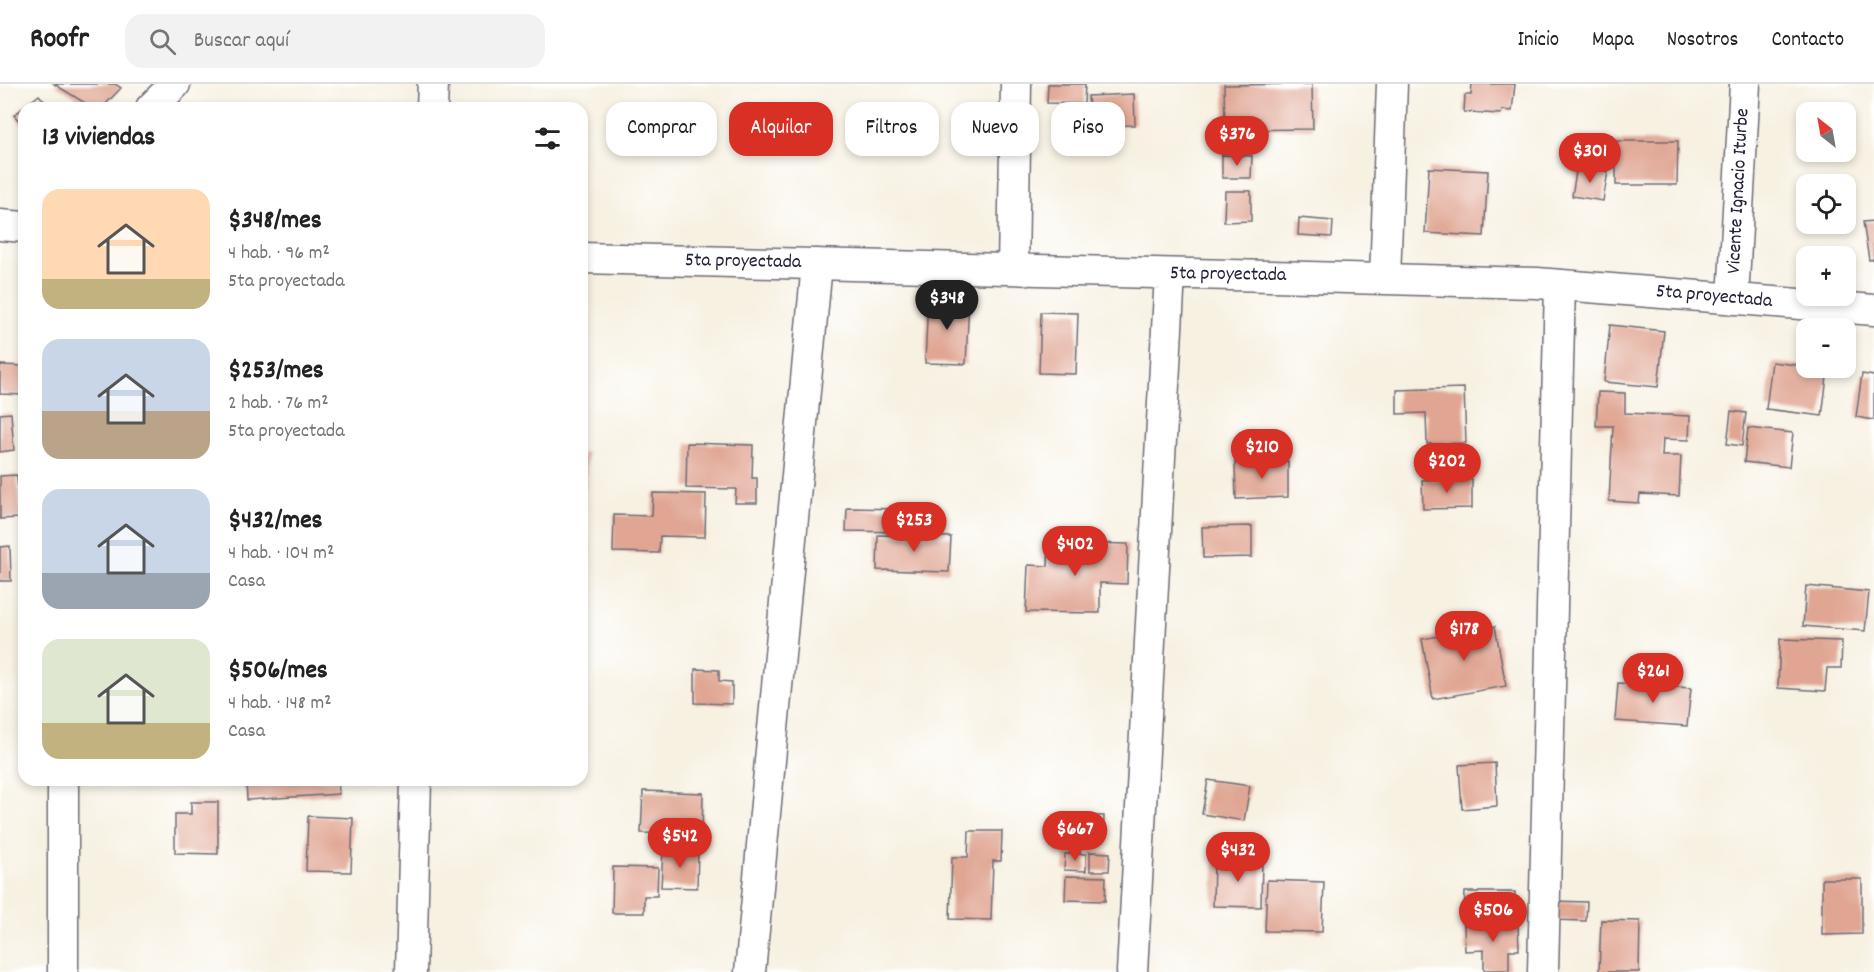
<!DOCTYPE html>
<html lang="es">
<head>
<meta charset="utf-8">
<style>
	:root { --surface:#fff; --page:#f2f2f2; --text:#222; --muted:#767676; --line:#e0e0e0; --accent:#d93025 }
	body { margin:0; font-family:Dekko,sans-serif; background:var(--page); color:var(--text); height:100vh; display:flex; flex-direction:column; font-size:22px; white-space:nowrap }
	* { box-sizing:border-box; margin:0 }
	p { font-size:20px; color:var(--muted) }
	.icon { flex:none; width:33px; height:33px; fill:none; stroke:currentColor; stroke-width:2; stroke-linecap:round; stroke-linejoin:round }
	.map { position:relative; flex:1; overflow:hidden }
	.sheet { position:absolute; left:18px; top:18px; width:570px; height:684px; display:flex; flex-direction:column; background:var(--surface); border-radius:18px; box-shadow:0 3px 9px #0003 }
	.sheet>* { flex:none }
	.guide { position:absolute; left:606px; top:18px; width:570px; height:54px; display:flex; gap:12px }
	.needle { width:39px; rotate:329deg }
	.controls { position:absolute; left:1796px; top:18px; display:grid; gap:12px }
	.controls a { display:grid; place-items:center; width:60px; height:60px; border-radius:12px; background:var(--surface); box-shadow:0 3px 9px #0003; font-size:30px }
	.price { position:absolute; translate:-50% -51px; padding:0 14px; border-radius:21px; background:var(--accent); color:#fff; font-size:20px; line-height:39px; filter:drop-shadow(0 2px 3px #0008) }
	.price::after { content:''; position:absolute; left:50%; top:36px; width:18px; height:14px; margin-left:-9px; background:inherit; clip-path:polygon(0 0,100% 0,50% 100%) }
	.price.selected { background:#222; color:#fff }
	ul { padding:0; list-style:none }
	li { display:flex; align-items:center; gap:18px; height:150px; padding:0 24px }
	li span { display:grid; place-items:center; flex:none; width:168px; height:120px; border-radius:18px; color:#555 }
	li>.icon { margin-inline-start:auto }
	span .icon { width:72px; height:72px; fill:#fffc; stroke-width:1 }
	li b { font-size:26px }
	h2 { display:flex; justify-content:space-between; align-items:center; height:72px; padding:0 24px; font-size:26px }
	.chip { padding:0 21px; border-radius:18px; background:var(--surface); box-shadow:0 3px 9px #0003; font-size:21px; line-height:54px }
	.chip.selected { background:var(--accent); color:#fff }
	header { display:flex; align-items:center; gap:36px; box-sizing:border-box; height:84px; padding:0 30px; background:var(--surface); border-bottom:2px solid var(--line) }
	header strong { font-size:28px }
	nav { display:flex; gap:33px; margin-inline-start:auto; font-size:21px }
	.search { width:420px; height:54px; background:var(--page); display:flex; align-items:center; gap:15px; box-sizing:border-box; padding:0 21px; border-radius:18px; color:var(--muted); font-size:22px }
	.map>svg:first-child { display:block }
	.building { fill:#e0a693 }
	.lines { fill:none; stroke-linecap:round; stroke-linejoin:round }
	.minor-casing { stroke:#6d6a75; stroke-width:33 }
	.minor { stroke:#fff; stroke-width:30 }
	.labels { text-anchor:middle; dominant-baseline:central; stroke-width:4.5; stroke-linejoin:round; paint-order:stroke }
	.street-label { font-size:20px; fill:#22223b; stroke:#fff }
</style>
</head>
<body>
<header>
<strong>Roofr</strong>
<div class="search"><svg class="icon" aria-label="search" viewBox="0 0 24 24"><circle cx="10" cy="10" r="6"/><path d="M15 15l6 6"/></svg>Buscar aquí</div>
<nav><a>Inicio</a><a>Mapa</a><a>Nosotros</a><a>Contacto</a></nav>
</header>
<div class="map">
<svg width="1874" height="888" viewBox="0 0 1874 888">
	<rect width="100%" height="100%" fill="#fff"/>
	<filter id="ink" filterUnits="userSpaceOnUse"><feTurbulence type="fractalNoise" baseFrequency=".0167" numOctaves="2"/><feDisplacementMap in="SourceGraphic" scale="12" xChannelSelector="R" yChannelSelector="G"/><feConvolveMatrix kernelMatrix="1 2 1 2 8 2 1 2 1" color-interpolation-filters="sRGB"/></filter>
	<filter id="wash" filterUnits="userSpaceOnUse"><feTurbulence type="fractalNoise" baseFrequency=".008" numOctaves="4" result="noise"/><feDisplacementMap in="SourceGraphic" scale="24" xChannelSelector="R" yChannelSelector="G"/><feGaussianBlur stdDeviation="1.35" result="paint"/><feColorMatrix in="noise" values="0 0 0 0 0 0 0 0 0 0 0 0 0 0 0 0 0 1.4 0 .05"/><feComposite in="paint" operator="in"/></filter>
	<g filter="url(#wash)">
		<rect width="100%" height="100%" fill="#f7f1e2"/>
		<g id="blocks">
			<path class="building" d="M54,0H115L121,4L102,24H93Z
				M1048,0H1085L1084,20L1047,19Z
				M1312,0L1313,45L1225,46L1224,1Z
				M1472,0H1515L1512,27L1502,26L1501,30L1464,28L1465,11H1471Z
				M1134,10L1135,41L1090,42L1088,12Z
				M39,11L50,24H24V43L14,31Z
				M1616,57H1678L1677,101H1616Z
				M1222,71L1252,72L1251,94H1222Z
				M1577,82L1608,87L1603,117L1572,112Z
				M1429,84L1488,87L1484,152L1425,149Z
				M1225,107H1251V137L1224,138Z
				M1299,134L1333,137L1332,153L1298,151Z
				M1874,137V175L1869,176L1863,138Z
				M928,213L969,215L966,280L925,279Z
				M1041,228L1078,229L1076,290L1039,289Z
				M1610,241L1664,247L1658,303L1604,298Z
				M1772,278L1828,285L1822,332L1766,325Z
				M0,281L24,282V311L0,310Z
				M1862,290L1874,292V336L1856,333Z
				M1464,304L1466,359L1427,360L1426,329L1397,330V306Z
				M1598,308L1625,309V329L1690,332L1689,356L1663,355L1662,372H1681L1679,412L1640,410L1639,419L1609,417L1613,342H1596Z
				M1731,327L1746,329L1742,362L1727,360Z
				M11,329L14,366L0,368V330Z
				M1748,344L1793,349L1789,383L1744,378Z
				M687,359L753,361L752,394H757V419H735L736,405L686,404Z
				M582,369H587L586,404H582Z
				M1288,377V413L1236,415L1235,378Z
				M17,391L20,434L0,435V392Z
				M1472,395V424L1423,425L1422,396Z
				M653,409L706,410L705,453L660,452L659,469L613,468L614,431L652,432Z
				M847,424L903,425V448L846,447Z
				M1252,442V473L1203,474L1202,443Z
				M878,451L951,453L949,488L877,486Z
				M1049,458L1128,460L1127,500L1100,499V529L1026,528L1028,481L1048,482Z
				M10,462L11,497H0V463Z
				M1806,502L1869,508L1865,547L1803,542Z
				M1495,542L1506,602L1433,615L1422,555Z
				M1780,555L1842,557L1841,584H1827L1825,607L1778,604Z
				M695,585L719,586V597L732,598V620L695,619Z
				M1618,599L1691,604L1687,642L1615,637Z
				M1495,679L1497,722L1462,725L1459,681Z
				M246,696H338L339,710L247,716Z
				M1208,696L1250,702L1244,737L1202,730Z
				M643,707L703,709L702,750L641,749Z
				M191,718H218V770L175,769V730H191Z
				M1059,731L1104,732L1103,756L1058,755Z
				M308,732L353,734L351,788L306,787Z
				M969,747H1002L1001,777H993L991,836L950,835L952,773H968Z
				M663,767H698L697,804L661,803Z
				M1090,768L1110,769L1109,787H1090Z
				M1065,770H1086V787L1064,786Z
				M1214,775L1262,776L1261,823L1213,822Z
				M613,783L658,784L657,812H644V829H612Z
				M1066,792L1106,793L1105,817L1065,816Z
				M1822,795H1862V850L1822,851Z
				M1267,796L1324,798L1322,848L1265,847Z
				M1465,808H1515V832H1464Z
				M1552,817L1587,818L1586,837L1551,836Z
				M1601,836L1640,837L1639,888H1599Z
				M1518,840L1519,866H1509V886H1484V866L1465,867L1464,841Z"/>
		</g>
	</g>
	<g filter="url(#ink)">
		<use href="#blocks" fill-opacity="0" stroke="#6d6a75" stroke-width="1.5"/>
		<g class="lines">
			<g class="minor-casing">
				<path id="minor" d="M151,24L175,0
					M432,24L433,0
					M0,141L24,143
					M582,174L1537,199L1874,226
					M1013,185L1016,0
					M1385,195L1392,0
					M1733,215L1745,0
					M63,696V888
					M411,888L416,696
					M750,888L817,180
					M1132,888L1170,190
					M1543,888L1560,201"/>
			</g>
			<use href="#minor" class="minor"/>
		</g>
	</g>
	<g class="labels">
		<g class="street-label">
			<text transform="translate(1739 107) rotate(-87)">Vicente Ignacio Iturbe</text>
			<text transform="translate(743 178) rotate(1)">5ta proyectada</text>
			<text transform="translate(1228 191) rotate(1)">5ta proyectada</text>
			<text transform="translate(1714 213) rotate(5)">5ta proyectada</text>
		</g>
	</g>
</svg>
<div class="controls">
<a><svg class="needle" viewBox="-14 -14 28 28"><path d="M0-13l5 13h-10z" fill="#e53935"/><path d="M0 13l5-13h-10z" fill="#767676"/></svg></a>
<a><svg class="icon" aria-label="locate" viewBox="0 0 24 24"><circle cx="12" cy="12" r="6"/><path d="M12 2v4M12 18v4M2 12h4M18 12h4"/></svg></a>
<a>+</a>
<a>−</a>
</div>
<b class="price" style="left:1237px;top:83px">$376</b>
<b class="price" style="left:1590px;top:100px">$301</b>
<b class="price selected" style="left:947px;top:247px">$348</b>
<b class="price" style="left:1262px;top:396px">$210</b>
<b class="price" style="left:1447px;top:410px">$202</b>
<b class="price" style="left:914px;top:469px">$253</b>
<b class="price" style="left:1075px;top:493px">$402</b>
<b class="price" style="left:1464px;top:578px">$178</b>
<b class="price" style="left:1653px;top:620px">$261</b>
<b class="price" style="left:1075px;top:778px">$667</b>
<b class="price" style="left:680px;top:785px">$542</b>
<b class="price" style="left:1238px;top:799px">$432</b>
<b class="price" style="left:1493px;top:859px">$506</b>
<div class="guide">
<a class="chip">Comprar</a>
<a class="chip selected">Alquilar</a>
<a class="chip">Filtros</a>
<a class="chip">Nuevo</a>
<a class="chip">Piso</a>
</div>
<section class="sheet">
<h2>13 viviendas<svg class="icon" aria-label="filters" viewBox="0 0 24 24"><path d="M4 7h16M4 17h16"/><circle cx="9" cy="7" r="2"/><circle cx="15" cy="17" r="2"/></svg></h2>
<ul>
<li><span style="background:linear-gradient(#ffd9b3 75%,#c2b280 0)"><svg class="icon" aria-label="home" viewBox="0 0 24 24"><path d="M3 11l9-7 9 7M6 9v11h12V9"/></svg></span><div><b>$348/mes</b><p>4 hab. · 96 m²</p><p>5ta proyectada</p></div></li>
<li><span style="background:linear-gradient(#c9d6e8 60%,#b9a48a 0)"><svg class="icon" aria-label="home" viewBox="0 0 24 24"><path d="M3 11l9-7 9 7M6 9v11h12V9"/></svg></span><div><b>$253/mes</b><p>2 hab. · 76 m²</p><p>5ta proyectada</p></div></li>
<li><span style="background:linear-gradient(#c9d6e8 70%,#9aa5b1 0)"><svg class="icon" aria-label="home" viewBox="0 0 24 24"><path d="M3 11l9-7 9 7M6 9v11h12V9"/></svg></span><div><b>$432/mes</b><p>4 hab. · 104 m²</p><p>Casa</p></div></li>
<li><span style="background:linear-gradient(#dfe7d0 70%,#c2b280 0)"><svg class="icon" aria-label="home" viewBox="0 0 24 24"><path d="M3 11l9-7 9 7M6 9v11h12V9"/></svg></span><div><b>$506/mes</b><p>4 hab. · 148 m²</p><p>Casa</p></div></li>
</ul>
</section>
</div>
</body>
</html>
